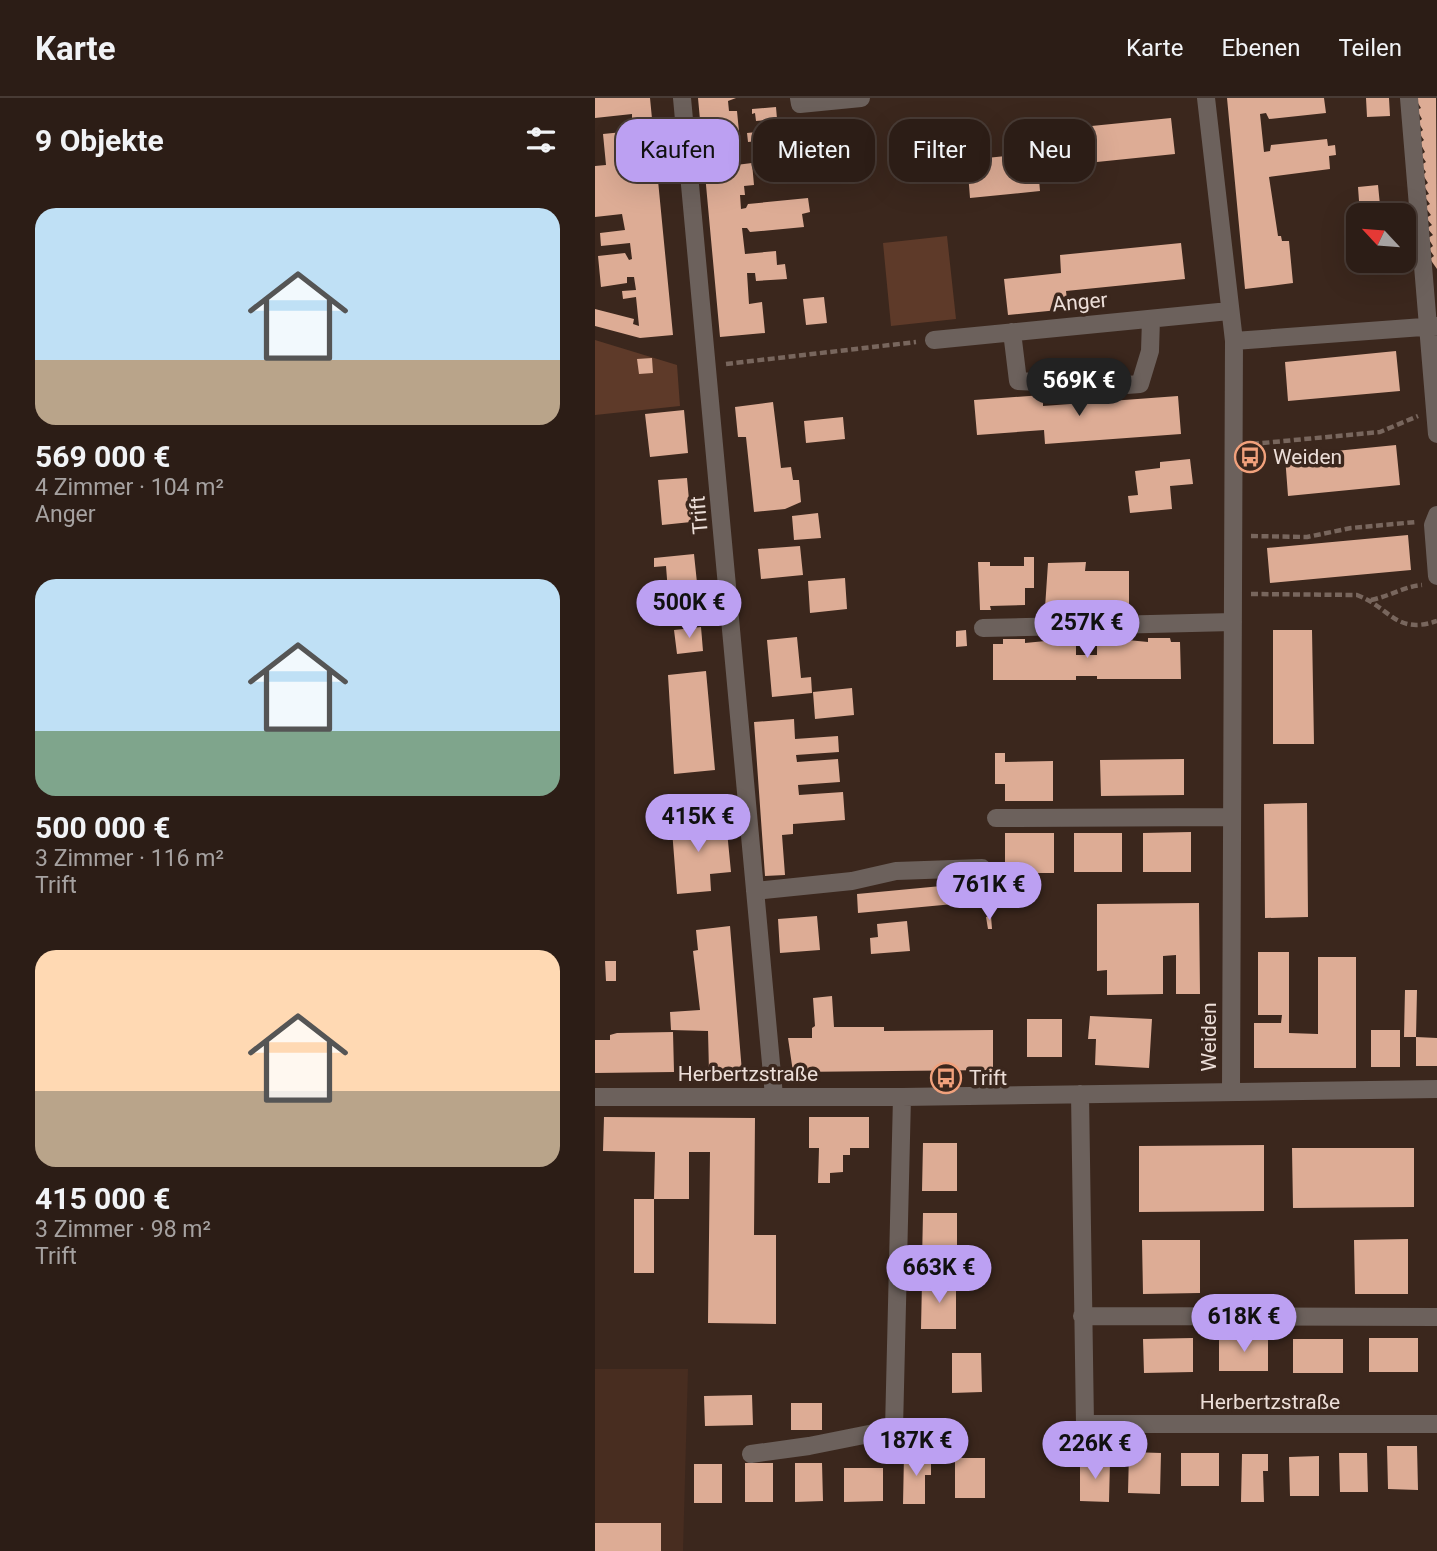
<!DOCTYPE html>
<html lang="de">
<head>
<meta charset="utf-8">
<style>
	:root { --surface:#2c1d16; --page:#34261f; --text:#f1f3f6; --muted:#a6a2a1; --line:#483b35; --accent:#bca0f2 }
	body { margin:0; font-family:Roboto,sans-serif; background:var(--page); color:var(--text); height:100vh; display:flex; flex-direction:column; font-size:26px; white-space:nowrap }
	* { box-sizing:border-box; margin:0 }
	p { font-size:23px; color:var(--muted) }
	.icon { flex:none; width:38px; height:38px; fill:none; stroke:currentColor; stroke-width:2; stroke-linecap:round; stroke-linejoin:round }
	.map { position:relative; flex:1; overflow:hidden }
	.details { display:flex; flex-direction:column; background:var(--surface); width:595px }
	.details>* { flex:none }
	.guide { position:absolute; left:21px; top:21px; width:665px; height:63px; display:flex; gap:14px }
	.needle { width:46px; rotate:296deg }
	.buttons { position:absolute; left:751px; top:105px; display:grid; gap:14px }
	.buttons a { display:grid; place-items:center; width:70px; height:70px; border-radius:14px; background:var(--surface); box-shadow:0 7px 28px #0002,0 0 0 2px var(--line); font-size:35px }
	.price { position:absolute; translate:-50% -60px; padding:0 16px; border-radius:24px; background:var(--accent); color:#111; font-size:23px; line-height:46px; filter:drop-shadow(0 2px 4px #0008) }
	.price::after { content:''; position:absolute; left:50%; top:42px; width:21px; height:16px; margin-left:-10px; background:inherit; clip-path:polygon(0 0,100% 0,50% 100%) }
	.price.current { background:#222; color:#fff }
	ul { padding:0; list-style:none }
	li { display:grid; align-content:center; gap:14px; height:371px; padding:0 35px }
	li span { display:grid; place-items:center; height:217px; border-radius:21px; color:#555 }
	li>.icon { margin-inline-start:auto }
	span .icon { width:126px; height:126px; fill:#fffc; stroke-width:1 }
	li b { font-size:30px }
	h2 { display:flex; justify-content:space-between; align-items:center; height:84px; padding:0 35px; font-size:30px }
	.chip { padding:0 24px; border-radius:21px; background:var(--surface); box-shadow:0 7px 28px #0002,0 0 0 2px var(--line); font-size:24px; line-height:63px }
	.chip.current { background:var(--accent); color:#111 }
	header { display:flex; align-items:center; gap:42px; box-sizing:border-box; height:98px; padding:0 35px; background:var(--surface); border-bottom:2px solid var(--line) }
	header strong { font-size:33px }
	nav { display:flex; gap:38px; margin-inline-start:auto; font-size:24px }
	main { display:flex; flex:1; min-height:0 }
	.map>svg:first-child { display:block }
	.built { fill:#482d20 }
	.green { fill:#5e3a29 }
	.building { fill:#ddac95 }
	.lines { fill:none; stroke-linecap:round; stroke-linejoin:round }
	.path { stroke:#78665d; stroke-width:4.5; stroke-dasharray:7 3.5; stroke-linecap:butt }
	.minor { stroke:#6c615c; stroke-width:18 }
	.labels { text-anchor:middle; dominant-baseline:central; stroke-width:7; stroke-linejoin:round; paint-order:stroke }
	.street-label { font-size:21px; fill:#ecded8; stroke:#3b271d }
	.poi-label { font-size:21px; fill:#ecded8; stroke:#3b271d; text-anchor:start }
</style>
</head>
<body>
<header>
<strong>Karte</strong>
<nav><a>Karte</a><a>Ebenen</a><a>Teilen</a></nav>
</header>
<main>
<section class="details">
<h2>9 Objekte<svg class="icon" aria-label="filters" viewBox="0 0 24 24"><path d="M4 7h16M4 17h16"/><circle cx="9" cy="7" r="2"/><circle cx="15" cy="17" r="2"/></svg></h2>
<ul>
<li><span style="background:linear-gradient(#bfe0f5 70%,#b9a48a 0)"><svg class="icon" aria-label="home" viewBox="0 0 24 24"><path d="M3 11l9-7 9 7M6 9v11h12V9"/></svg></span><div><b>569 000 €</b><p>4 Zimmer · 104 m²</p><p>Anger</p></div></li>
<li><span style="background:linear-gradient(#bfe0f5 70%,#7fa58c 0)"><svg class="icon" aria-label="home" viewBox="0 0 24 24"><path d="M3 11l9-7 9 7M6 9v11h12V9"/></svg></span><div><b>500 000 €</b><p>3 Zimmer · 116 m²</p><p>Trift</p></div></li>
<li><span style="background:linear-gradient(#ffd9b3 65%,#b9a48a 0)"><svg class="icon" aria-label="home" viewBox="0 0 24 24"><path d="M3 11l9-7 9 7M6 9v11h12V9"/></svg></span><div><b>415 000 €</b><p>3 Zimmer · 98 m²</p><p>Trift</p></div></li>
</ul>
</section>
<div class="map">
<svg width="842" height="1453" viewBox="0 0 842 1453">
	<rect width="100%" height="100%" fill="#3b271d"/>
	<path class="built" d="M0,1271H93L88,1453H0Z"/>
	<path class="green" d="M352,138L361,221L296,228L288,145Z
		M0,242L82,267L85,308L0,317Z"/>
	<path class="building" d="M0,0H55L78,237L45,240L0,228V211L39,221L38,226L44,228L41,199L28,201L27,193L41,192L39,179H32V185L6,189L3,158L30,155L34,162L37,161L35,145L6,148L5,135L30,132L27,116L0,119V68L11,67L8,36L38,33L37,26L51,25V21L37,22V16L0,20Z
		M103,0H141L133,3L134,13H142L145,44H139L141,67L157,65L159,87L149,88L150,97H145L146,111L151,110L153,106L213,100L215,114L207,116L209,129L155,134L152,130H147L150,156L181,153L182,167L190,166L192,181L161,183L160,175H152L154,206L167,204L170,235L125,239Z
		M632,0H729L731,15L674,21L671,15L665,16L669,54L675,53L676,47L732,41L733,48L740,47L741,57L734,58L735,71L674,79L683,138H686L687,143H694L698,185L650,191Z
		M771,0H794L795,18L772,19Z
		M823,0H841L842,171L835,161L839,158L834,151L838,148L833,140L838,137L832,130L837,127L831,120L836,117L830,109L835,106L829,98L834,96L829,88L833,85L828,77L831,74L826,67L831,64L826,57L830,54L825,45L829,42L824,35L828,32L823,24L827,21L822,12L826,10L821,2Z
		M181,9L182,21L161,23L160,15L157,16V11Z
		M576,20L580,56L443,70L445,93L375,100L372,62L439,55L437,34Z
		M181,32L182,41L153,44L152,35Z
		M182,47L189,72L173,73L170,48Z
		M783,87L786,117H765L763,89Z
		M808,129L814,166L786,168V163H808Z
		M586,145L590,181L471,193L473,211L413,217L409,181L466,175L465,157Z
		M229,199L232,225L211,227L208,201Z
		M801,253L805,293L693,303L690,264Z
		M57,260L58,275L44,276L42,261Z
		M448,297V308L583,298L586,336L450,346L449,332L382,337L379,302Z
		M178,304L186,370L196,369L198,382H204L206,404L190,411L159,414L151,339H143L140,309Z
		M89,312L93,355L55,359L50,316Z
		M248,319L250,341L211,345L209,323Z
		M801,347L805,387L693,398L690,358Z
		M595,361L598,386L575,388L577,411L535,415L533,398L543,397L540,373L565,370V364Z
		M92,380L96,424L67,427L63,382Z
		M223,415L226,440L199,442L197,418Z
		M813,437L816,472L675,485L672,450Z
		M205,448L208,477L166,481L163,451Z
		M99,456L104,504L82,506L83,521L62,523L60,509L79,507L78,494H73L71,468L59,469V460Z
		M429,459H439V490H430V507L395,508L396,512H385L383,464H395V468H429Z
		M491,464L490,473H534V509L513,514H502V510H483V514L461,515V510H450L453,465Z
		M250,480L252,511L215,515L213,483Z
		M106,529L108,553L82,556L79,532Z
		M371,532L372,548L361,549V533Z
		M678,532H717L719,646H678Z
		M202,539L206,580L216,579L217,595L177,599L172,542Z
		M512,540L553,544V540H575L576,544H585L586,581H502V578H481V582H398V546H408V541H430V545L471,541V545H481V557H502V545H512Z
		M111,573L120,672L79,676L73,577Z
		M257,590L259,617L220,621L218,594Z
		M199,621L200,641L243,638L244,654L201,657L202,664L243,661L245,684L203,687L204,697L248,694L250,722L198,726V736L187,737L190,777L170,778L159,624Z
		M400,655H410V664L458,663V703H410V686H400Z
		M589,661V697L506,698L505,662Z
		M712,705L713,819L670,820L669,706Z
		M108,715L111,737L132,733L136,774L115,776L116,793L82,796L76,719Z
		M596,734V774H548V735Z
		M410,735H459V775H410Z
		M479,735H527V774H479Z
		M399,783L401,802L263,815L262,796Z
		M604,805L605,896H581V857L568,858V896L512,897V872L502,873V806Z
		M222,818L225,852L185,855L183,821Z
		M396,818L397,831H393L391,819Z
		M312,823L315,853L276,856L275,840L283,839L282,826Z
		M135,828L147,974H114L113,933L76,932L75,914L105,912L98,853L103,852L101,832Z
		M663,854H694V935L723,936V859H761V970H659V925H686L687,917H663Z
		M10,863H21V883H11Z
		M810,892H822L821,939L842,940V968H821V939H809Z
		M237,898L239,929H289V933L398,932V972L198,974L193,940H217V930L220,928L218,900Z
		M495,918L557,921L554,970L500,967L501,941H493Z
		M432,921H467V959H432Z
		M776,932H805V969H776Z
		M78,934L79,974L0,975V942H15V937L22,935Z
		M9,1019L160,1020L159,1137H181V1226L113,1225L115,1054H94V1101H59L60,1054L8,1053Z
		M214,1019H274V1050H255V1057H248V1074L235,1075V1085H223L224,1050H214Z
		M328,1045H362V1093H327Z
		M669,1047V1113L544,1114V1048Z
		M697,1050H819V1109L698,1110Z
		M39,1101H59V1175H39Z
		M328,1115H362V1163H327Z
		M813,1141V1196H760L759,1142Z
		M547,1142H605V1195L548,1196Z
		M327,1183L361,1184V1231H326Z
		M649,1239H673V1273H624V1240Z
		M598,1240V1274L549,1275L548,1241Z
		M774,1240H823V1274H774Z
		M698,1241H748V1275H698Z
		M357,1255H386L387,1294L357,1295Z
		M157,1297L158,1327L110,1328L109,1298Z
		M196,1305H227V1332H196Z
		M792,1348H822L823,1392L793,1391Z
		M534,1354L566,1355L565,1396L533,1395Z
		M586,1355H624V1388H586Z
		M744,1355H772L773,1394H745Z
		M647,1356H673V1373H668L669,1404H646Z
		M309,1357H336V1377H330V1406H308Z
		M724,1358V1398H695L694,1359Z
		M360,1360H390V1400H360Z
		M485,1363H515L514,1404L485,1403Z
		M150,1365H178V1404H150Z
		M200,1365H227L228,1403L200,1404Z
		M99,1366H127V1405H99Z
		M249,1370H288V1403L249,1404Z
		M0,1425H66V1453H0Z"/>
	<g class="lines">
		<path class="path" d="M131,266L321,244
			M657,346L785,334L823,318
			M656,438L712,439L756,430L821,424
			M656,496L762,497C796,510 800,537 842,523
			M776,502C795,498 808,489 827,487"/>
		<path class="minor" d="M87,0L179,998
			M204,0L205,6L266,0
			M611,0L639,243L636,992
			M814,0L842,336
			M417,234L423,283L443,284L464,292L545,286L555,253L556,221
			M339,242L634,213
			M639,243L842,228
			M842,417L838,427L842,478
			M388,530L638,524
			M401,720L637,719
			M160,793L257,783L301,773L387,770
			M485,996L490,1326H842
			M0,999H307L842,991
			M487,1218L842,1219
			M156,1356L214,1348L299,1331L307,999"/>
	</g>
	<defs>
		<g id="bus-ring" transform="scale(1.575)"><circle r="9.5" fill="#3b271d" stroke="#f1a17c" stroke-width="1.5"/><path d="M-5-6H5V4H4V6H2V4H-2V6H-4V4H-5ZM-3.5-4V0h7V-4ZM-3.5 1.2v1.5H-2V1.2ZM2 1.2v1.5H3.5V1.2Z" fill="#f1a17c"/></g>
	</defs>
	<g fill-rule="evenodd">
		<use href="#bus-ring" x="655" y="359"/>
		<use href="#bus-ring" x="351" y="980"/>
	</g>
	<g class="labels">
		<g class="street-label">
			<text transform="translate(485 204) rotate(-5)">Anger</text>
			<text transform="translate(104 417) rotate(-95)">Trift</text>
			<text transform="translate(614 939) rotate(-90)">Weiden</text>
			<text x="153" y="976">Herbertzstraße</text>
			<text x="675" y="1304">Herbertzstraße</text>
		</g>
		<g class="poi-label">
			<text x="678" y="359">Weiden</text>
			<text x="374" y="980">Trift</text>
		</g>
	</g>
</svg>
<div class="buttons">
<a><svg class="needle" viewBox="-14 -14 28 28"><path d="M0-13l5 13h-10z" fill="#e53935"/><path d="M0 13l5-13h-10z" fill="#a6a2a1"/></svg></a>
</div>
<b class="price current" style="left:484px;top:320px">569K €</b>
<b class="price" style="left:94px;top:542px">500K €</b>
<b class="price" style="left:492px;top:562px">257K €</b>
<b class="price" style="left:103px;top:756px">415K €</b>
<b class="price" style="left:394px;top:824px">761K €</b>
<b class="price" style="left:344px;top:1207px">663K €</b>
<b class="price" style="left:649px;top:1256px">618K €</b>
<b class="price" style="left:321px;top:1380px">187K €</b>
<b class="price" style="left:500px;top:1383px">226K €</b>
<div class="guide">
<a class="chip current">Kaufen</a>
<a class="chip">Mieten</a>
<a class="chip">Filter</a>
<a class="chip">Neu</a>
</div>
</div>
</main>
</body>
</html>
